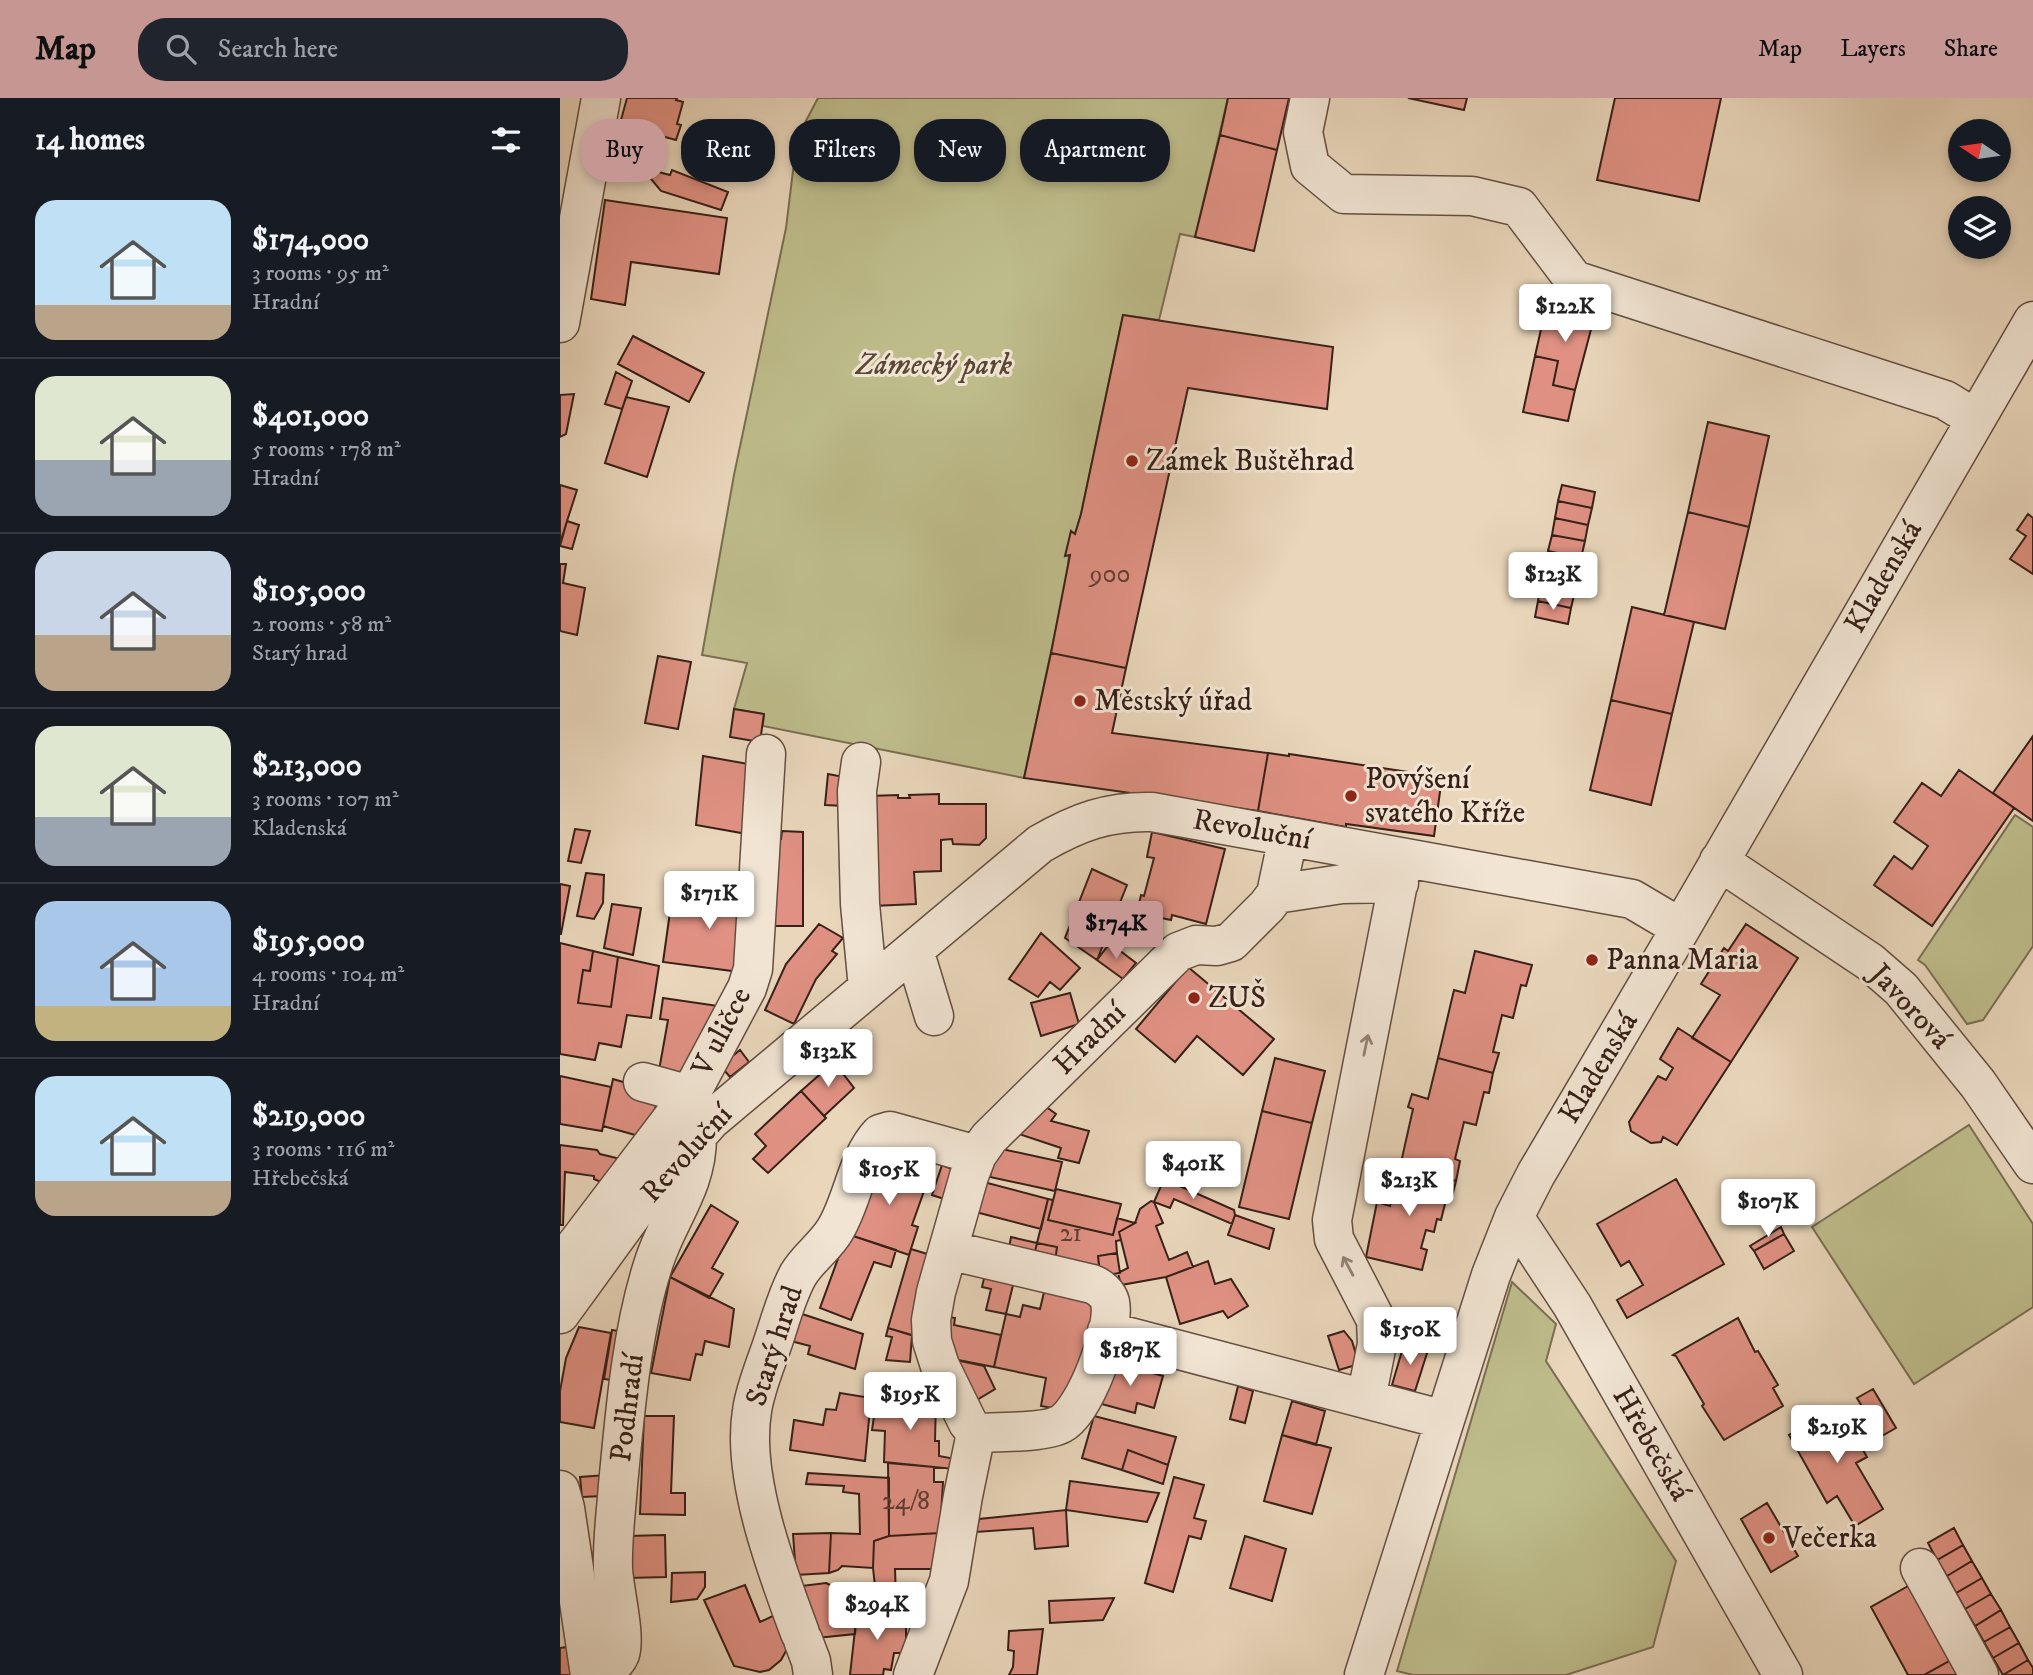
<!DOCTYPE html>
<html lang="en">
<head>
<meta charset="utf-8">
<style>
	:root { --surface:#171b24; --page:#20242c; --text:#f1f3f6; --muted:#9ea1a6; --line:#363941; --accent:#c59692 }
	body { margin:0; font-family:"IM FELL DW Pica",serif; background:var(--page); color:var(--text); height:100vh; display:flex; flex-direction:column; font-size:26px; white-space:nowrap }
	* { box-sizing:border-box; margin:0 }
	p { font-size:23px; color:var(--muted) }
	.icon { flex:none; width:38px; height:38px; fill:none; stroke:currentColor; stroke-width:2; stroke-linecap:round; stroke-linejoin:round }
	.map { position:relative; flex:1; overflow:hidden }
	.drawer { display:flex; flex-direction:column; background:var(--surface); width:560px }
	.drawer>* { flex:none }
	.guide { position:absolute; left:21px; top:21px; width:665px; height:63px; display:flex; gap:14px }
	.needle { width:46px; rotate:283deg }
	.fabs { position:absolute; left:1388px; top:21px; display:grid; gap:14px }
	.fabs a { display:grid; place-items:center; width:63px; height:63px; border-radius:50%; background:var(--surface); box-shadow:0 4px 10px #0003; font-size:35px }
	.price { position:absolute; translate:-50% -60px; padding:0 16px; border-radius:7px; background:#fff; color:#222; font-size:23px; line-height:46px; filter:drop-shadow(0 2px 4px #0008) }
	.price::after { content:''; position:absolute; left:50%; top:42px; width:21px; height:16px; margin-left:-10px; background:inherit; clip-path:polygon(0 0,100% 0,50% 100%) }
	.price.selected { background:var(--accent); color:#111 }
	ul { padding:0; list-style:none }
	li { display:flex; align-items:center; gap:21px; height:175px; padding:0 35px }
	li+li { border-top:2px solid var(--line) }
	li span { display:grid; place-items:center; flex:none; width:196px; height:140px; border-radius:21px; color:#555 }
	li>.icon { margin-inline-start:auto }
	span .icon { width:84px; height:84px; fill:#fffc; stroke-width:1 }
	li b { font-size:30px }
	h2 { display:flex; justify-content:space-between; align-items:center; height:84px; padding:0 35px; font-size:30px }
	.tag { padding:0 24px; border-radius:28px; background:var(--surface); box-shadow:0 4px 10px #0003; font-size:24px; line-height:63px }
	.tag.selected { background:var(--accent); color:#111 }
	header { display:flex; align-items:center; gap:42px; box-sizing:border-box; height:98px; padding:0 35px; background:var(--accent); color:#111 }
	header strong { font-size:33px }
	nav { display:flex; gap:38px; margin-inline-start:auto; font-size:24px }
	.search { width:490px; height:63px; background:var(--page); display:flex; align-items:center; gap:18px; box-sizing:border-box; padding:0 24px; border-radius:28px; color:var(--muted); font-size:26px }
	main { display:flex; flex:1; min-height:0 }
	.map>svg:first-child { display:block }
	.green { fill:#bebc8b; stroke:#7a6e52; stroke-width:2 }
	.building { fill:#e09183; stroke:#372018; stroke-width:2 }
	.lines { fill:none; stroke-linecap:round; stroke-linejoin:round }
	.minor-casing { stroke:#644e41; stroke-width:41 }
	.minor { stroke:#f1e4d3; stroke-width:38 }
	.oneway { stroke:#948276 }
	.poi-dot { fill:#8f2418; stroke:#f1e4d3; stroke-width:2.5 }
	.labels { text-anchor:middle; dominant-baseline:central; stroke-width:6; stroke-linejoin:round; paint-order:stroke }
	.number-label { font-size:26px; fill:#613c33 }
	.park-label { font-size:30px; font-style:italic; fill:#594735; stroke:#f1e4d3 }
	.poi-label { font-size:30px; fill:#372018; stroke:#f1e4d3; text-anchor:start }
	.street-label { font-size:30px; fill:#372018; stroke:#f1e4d3 }
</style>
</head>
<body>
<header>
<strong>Map</strong>
<div class="search"><svg class="icon" aria-label="search" viewBox="0 0 24 24"><circle cx="10" cy="10" r="6"/><path d="M15 15l6 6"/></svg>Search here</div>
<nav><a>Map</a><a>Layers</a><a>Share</a></nav>
</header>
<main>
<section class="drawer">
<h2>14 homes<svg class="icon" aria-label="filters" viewBox="0 0 24 24"><path d="M4 7h16M4 17h16"/><circle cx="9" cy="7" r="2"/><circle cx="15" cy="17" r="2"/></svg></h2>
<ul>
<li><span style="background:linear-gradient(#bfe0f5 75%,#b9a48a 0)"><svg class="icon" aria-label="home" viewBox="0 0 24 24"><path d="M3 11l9-7 9 7M6 9v11h12V9"/></svg></span><div><b>$174,000</b><p>3 rooms · 95 m²</p><p>Hradní</p></div></li>
<li><span style="background:linear-gradient(#dfe7d0 60%,#9aa5b1 0)"><svg class="icon" aria-label="home" viewBox="0 0 24 24"><path d="M3 11l9-7 9 7M6 9v11h12V9"/></svg></span><div><b>$401,000</b><p>5 rooms · 178 m²</p><p>Hradní</p></div></li>
<li><span style="background:linear-gradient(#c9d6e8 60%,#b9a48a 0)"><svg class="icon" aria-label="home" viewBox="0 0 24 24"><path d="M3 11l9-7 9 7M6 9v11h12V9"/></svg></span><div><b>$105,000</b><p>2 rooms · 58 m²</p><p>Starý hrad</p></div></li>
<li><span style="background:linear-gradient(#dfe7d0 65%,#9aa5b1 0)"><svg class="icon" aria-label="home" viewBox="0 0 24 24"><path d="M3 11l9-7 9 7M6 9v11h12V9"/></svg></span><div><b>$213,000</b><p>3 rooms · 107 m²</p><p>Kladenská</p></div></li>
<li><span style="background:linear-gradient(#a9c7e8 75%,#c2b280 0)"><svg class="icon" aria-label="home" viewBox="0 0 24 24"><path d="M3 11l9-7 9 7M6 9v11h12V9"/></svg></span><div><b>$195,000</b><p>4 rooms · 104 m²</p><p>Hradní</p></div></li>
<li><span style="background:linear-gradient(#bfe0f5 75%,#b9a48a 0)"><svg class="icon" aria-label="home" viewBox="0 0 24 24"><path d="M3 11l9-7 9 7M6 9v11h12V9"/></svg></span><div><b>$219,000</b><p>3 rooms · 116 m²</p><p>Hřebečská</p></div></li>
</ul>
</section>
<div class="map">
<svg width="1473" height="1577" viewBox="0 0 1473 1577">
	<rect width="100%" height="100%" fill="#e9d6bb"/>
	<filter id="stains"><feTurbulence type="fractalNoise" baseFrequency=".00286" numOctaves="4"/><feColorMatrix values="0 0 0 0 .2 0 0 0 0 .09 0 0 0 0 .02 0 0 0 .5 -.17"/></filter>
	<radialGradient id="worn" r=".72"><stop offset=".6" stop-color="#630" stop-opacity="0"/><stop offset="1" stop-color="#630" stop-opacity=".3"/></radialGradient>
	<path class="green" d="M258,0H668L635,139L620,136L599,222L563,217L521,416L515,436L511,433L507,479L464,680L203,628L204,616L174,611L187,565L142,557L174,377L226,130L237,40Z
		M1455,717L1473,729V848L1423,922L1407,926L1365,867L1358,862Z
		M1409,1027L1473,1126V1209L1354,1286L1252,1129Z
		M952,1184L996,1226L986,1263L1116,1463L1093,1549L1006,1577H853L837,1573Z"/>
	<path class="building" d="M67,0H117L116,2L123,4L117,26L121,27L116,42L105,39L103,45L95,42L86,75L77,62L52,55Z
		M668,0H729L717,52L660,37Z
		M848,0H907L904,12Z
		M1055,0H1161L1139,103L1037,82Z
		M660,37L717,52L694,153L635,139Z
		M87,71L110,77L112,72L168,94L161,112L101,93L86,75Z
		M45,102L167,120L159,176L71,164L65,207L31,201Z
		M986,209L1034,220L1015,292L993,287L998,263L975,258Z
		M563,217L773,249L767,311L628,290L566,570L491,555L510,457L505,458L511,433L515,436L521,416Z
		M73,238L144,275L129,304L58,266Z
		M975,258L998,263L993,287L1015,292L1008,323L963,314Z
		M56,274L72,283L62,311L45,306Z
		M14,296L6,336L0,339V297Z
		M66,299L109,309L87,379L45,365Z
		M1148,324L1209,338L1189,429L1128,414Z
		M0,387L17,392L0,445Z
		M1002,387L1035,394L1032,410L998,403Z
		M998,403L1032,410L1028,427L995,420Z
		M1128,414L1189,429L1165,531L1104,517Z
		M1468,416L1473,420V476L1450,461L1466,438L1457,432Z
		M995,420L1028,427L1025,443L992,437Z
		M7,423L19,427L12,451L0,448Z
		M992,437L1025,443L1021,460L988,453Z
		M988,453L1021,460L1018,477L985,470Z
		M0,466H6L3,485L25,490L17,537L0,533Z
		M985,470L1018,477L1015,493L981,486Z
		M981,486L1015,493L1011,510L978,503Z
		M978,503L1011,510L1008,526L975,519Z
		M1072,509L1134,524L1112,616L1051,602Z
		M491,555L566,570L552,635L708,655L698,713L464,680Z
		M98,558L131,564L118,631L85,625Z
		M1051,602L1112,616L1091,707L1030,692Z
		M174,611L204,616L200,644L170,639Z
		M1473,638V723L1433,695Z
		M708,655L729,658V656L882,679L874,738L786,726V729L698,713Z
		M143,658L194,667L187,736L136,727Z
		M1399,672L1454,710L1372,828L1314,787L1334,758L1352,771L1368,748L1334,724L1362,685L1381,698Z
		M268,676L284,679L285,708L265,707Z
		M379,696V706H426V740L419,747L393,746L392,741L381,742V773L354,774L356,806L313,808L309,698L338,697V700H350L349,697Z
		M15,731L30,733L21,765L8,763Z
		M222,733L243,734V828H208V740L221,741Z
		M592,734L665,751L646,826L612,817L611,822L577,815L581,797L584,798L594,760L587,759Z
		M532,771L567,787L537,862L505,840Z
		M26,775L44,777L43,805L34,821L17,818Z
		M152,780L182,782L180,874L103,864L110,814L129,818V806L150,807Z
		M0,786L10,788L1,836H0Z
		M52,806L81,810L73,857L44,850Z
		M259,826L283,840L272,853L277,856L256,881L234,926L205,912L226,866Z
		M1186,826L1238,860L1171,964L1132,940L1160,897L1141,886L1164,850L1168,853Z
		M481,835L520,870L500,892L490,884L478,899L449,881Z
		M0,845L33,853L30,873L23,872L18,905L51,909L58,859L99,868L91,920L67,917L61,949L39,945L35,962L0,956Z
		M550,845L576,865L563,881L537,862Z
		M33,853L58,859L51,909L18,905L23,872L30,873Z
		M915,853L972,867L966,888L961,887L953,920L942,917L933,954L939,955L933,975L878,960L894,892L905,895Z
		M628,869L714,941L683,977L637,938L615,964L576,931Z
		M510,895L519,926L481,938L471,905Z
		M103,900L165,909L122,985L98,978L108,922L100,921Z
		M1118,930L1171,964L1117,1047L1103,1039L1101,1044L1091,1045L1071,1033L1069,1024L1098,978L1106,982L1113,970L1100,961Z
		M168,951L174,957L180,952L189,964L170,979L159,966Z
		M715,960L765,973L752,1025L702,1013Z
		M878,960L933,975L929,995L924,994L916,1027L904,1024L895,1061L900,1063L896,1083L840,1069L853,1011L848,1009L852,996L868,1001Z
		M274,964L294,990L264,1018L241,993Z
		M0,978L51,989L42,1033L0,1026Z
		M53,981L100,995L86,1040L43,1028Z
		M241,993L266,1020L208,1075L193,1061L206,1048L195,1036Z
		M485,1008L496,1016L491,1023L529,1033L519,1065L498,1060L501,1050L453,1034Z
		M702,1013L752,1025L729,1121L679,1109Z
		M0,1047L37,1052L40,1056L69,1063L50,1088L34,1081V1078L5,1074L3,1127H0Z
		M437,1050L502,1064L495,1093L430,1079Z
		M317,1059L369,1079L352,1127L358,1129L349,1157L287,1136Z
		M382,1067L397,1073L390,1103L372,1097Z
		M840,1069L896,1083L891,1103L886,1102L881,1122L877,1121L874,1134L866,1132L861,1150L867,1152L862,1172L806,1159L817,1104L830,1108Z
		M604,1081L674,1112L675,1117L672,1126L614,1101L610,1110L594,1104Z
		M1116,1081L1164,1166L1067,1220L1057,1202L1083,1187L1069,1163L1061,1168L1037,1126Z
		M416,1082L488,1101L481,1131L408,1112Z
		M496,1091L561,1106L553,1137L488,1122Z
		M488,1101L493,1102L488,1122L553,1137L557,1120L575,1125L559,1134L561,1142L556,1143L557,1155L538,1158L540,1174L495,1164L497,1149L477,1145Z
		M591,1103L594,1104L603,1125L596,1128L609,1162L627,1154L633,1169L606,1179L561,1187L558,1175L568,1170L559,1134L575,1125L580,1111Z
		M151,1107L178,1124L152,1170L163,1176L149,1200L110,1179Z
		M675,1117L714,1131L709,1151L668,1137Z
		M1221,1129L1224,1136L1194,1153L1190,1148Z
		M287,1136L336,1152L331,1169L314,1164L291,1222L260,1210Z
		M1224,1136L1234,1153L1204,1171L1194,1153Z
		M451,1139L477,1145L473,1162L448,1156Z
		M477,1145L497,1149L495,1164L473,1162Z
		M351,1151L377,1159L354,1238L328,1230Z
		M557,1155L560,1175L540,1178L538,1158Z
		M648,1163L655,1186L671,1181L688,1208L668,1220L663,1213L620,1226L606,1179Z
		M425,1176L454,1183L446,1216L426,1212L431,1191L422,1189Z
		M110,1179L174,1211L169,1249L145,1243L142,1257L136,1256L130,1282L91,1275Z
		M485,1190L529,1200L536,1212L518,1287L498,1311L481,1308L486,1280L434,1269L446,1216L460,1219L463,1207L480,1211Z
		M236,1214L303,1236L295,1271L248,1256L250,1248L227,1242Z
		M379,1217L395,1220L394,1227L441,1237L434,1269L383,1259Z
		M1178,1220L1195,1254L1198,1253L1218,1287L1213,1290L1223,1308L1164,1342L1142,1308L1144,1306L1116,1258L1113,1257Z
		M19,1229L51,1235L34,1330L0,1324V1293L6,1260Z
		M328,1230L352,1237L350,1264L326,1262L332,1239L326,1238Z
		M52,1232L66,1234L58,1283L44,1281Z
		M784,1233L792,1243L799,1266L779,1272L768,1238Z
		M844,1246L868,1252L855,1293L832,1287Z
		M386,1260L424,1268L435,1291L410,1306Z
		M551,1263L603,1278L594,1310L577,1305L575,1315L538,1305Z
		M678,1288L693,1293L685,1325L670,1321Z
		M1313,1291L1336,1330L1320,1339L1297,1300Z
		M280,1295L311,1300L305,1363L230,1352L234,1322L263,1327L266,1311L276,1312Z
		M317,1298L376,1301L375,1343H379V1358L395,1361L394,1371L324,1364L325,1333L312,1332Z
		M732,1303L765,1313L756,1347L722,1337Z
		M1279,1310L1307,1359L1296,1365L1323,1411L1295,1428L1277,1398L1267,1405L1229,1337Z
		M84,1318H114L111,1395H125V1417L80,1416Z
		M534,1318L616,1339L608,1367L568,1352L562,1372L522,1360Z
		M722,1337L771,1350L752,1416L704,1403Z
		M568,1352L608,1367L603,1386L562,1372Z
		M328,1365L374,1369V1384H383L380,1435L329,1438Z
		M248,1375L329,1380V1438L314,1443L313,1470L282,1468L278,1472L269,1475L271,1435L300,1436L299,1396L283,1394L284,1388L246,1386Z
		M46,1377L43,1398L22,1399L20,1379Z
		M614,1379L644,1387L634,1420L646,1423L641,1441L629,1438L613,1494L585,1485Z
		M510,1383L599,1395L587,1424L506,1412Z
		M1207,1405L1238,1458L1211,1474L1181,1421Z
		M506,1412L508,1448L475,1451L473,1430L416,1434L419,1421Z
		M1394,1430L1403,1447L1377,1462L1368,1445Z
		M271,1435L269,1475L236,1477L233,1436Z
		M380,1435L378,1471H335L336,1499L345,1501L346,1516L318,1515L313,1470L314,1443L329,1438Z
		M105,1437L106,1479L68,1480L67,1438Z
		M685,1438L726,1451L712,1503L670,1490Z
		M1403,1447L1412,1463L1387,1478L1377,1462Z
		M1412,1463L1422,1480L1396,1495L1387,1478Z
		M145,1474V1489L137,1501L111,1504L112,1475Z
		M1422,1480L1431,1496L1405,1511L1396,1495Z
		M1357,1483L1398,1558L1364,1577H1348L1311,1509Z
		M266,1485L272,1488L301,1486L302,1501L316,1500L318,1515L297,1514L295,1536L247,1541L233,1489Z
		M185,1487L200,1524L217,1516L227,1544L226,1553L221,1562L209,1572L200,1574L174,1568L144,1502Z
		M1431,1496L1441,1512L1415,1528L1405,1511Z
		M554,1500L543,1522L490,1525L489,1503Z
		M1441,1512L1450,1529L1424,1544L1415,1528Z
		M297,1514L346,1516V1555H334L331,1572L324,1571L323,1577H290Z
		M1450,1529L1459,1545L1433,1560L1424,1544Z
		M483,1531L477,1577H449L453,1569L454,1553L448,1552L449,1533Z
		M1459,1545L1468,1562L1443,1577L1433,1560Z
		M7,1549L11,1577H0V1550Z
		M1398,1558L1409,1577H1364Z
		M1468,1562L1473,1570V1577H1443Z"/>
	<g class="lines">
		<g class="minor-casing">
			<path id="minor" d="M750,0L743,34L750,68L784,96L912,98L959,109L1014,182L1385,302L1416,321
				M0,225L41,0
				M301,664L297,693L300,806L308,890
				M1159,763L1310,864L1341,891L1418,986L1473,1066
				M716,796L782,786L839,785
				M354,852L374,918
				M83,984L130,997
				M954,1119L1012,1207L1223,1577
				M0,1168L130,997L187,890L193,871L206,656
				M0,1216L96,1084L151,1022L480,746C518,724 548,713 592,714L1072,801L1121,830
				M547,1233L885,1322
				M806,1301L817,1246L816,1222L774,1141L772,1122L843,760
				M416,1335L408,1325L380,1268L372,1243L371,1222L376,1194L409,1078L417,1057L429,1040L618,854L636,847L657,848L671,844L707,808L716,796L728,739
				M0,1392L5,1410L30,1577
				M1360,1470L1419,1577
				M240,1535C217,1473 181,1379 192,1313C195,1291 205,1268 212,1247C220,1224 226,1199 238,1177C248,1160 265,1149 275,1132C293,1103 296,1062 320,1036L330,1033L417,1057
				M243,1542L251,1563L253,1577
				M30,1573C42,1570 55,1569 60,1556C66,1538 54,1492 53,1471C52,1443 56,1415 58,1387C65,1315 71,1236 93,1167C107,1121 137,1090 137,1039
				M353,1577L389,1483L403,1398L416,1335C436,1334 485,1335 501,1326C525,1313 556,1230 550,1204C548,1196 540,1189 532,1186L388,1152
				M804,1577L931,1177L954,1119L976,1076L1121,830L1473,223"/>
		</g>
		<use href="#minor" class="minor"/>
	</g>
	<defs><path id="oneway-shaft" d="M-6 0H5M1.5-3L5.5 0L1.5 3" fill="none" stroke-width="1.6" stroke-linecap="round" stroke-linejoin="round" transform="scale(1.75)"/></defs>
	<g class="oneway">
		<use href="#oneway-shaft" transform="translate(806 947) rotate(-78)"/>
		<use href="#oneway-shaft" transform="translate(788 1168) rotate(-118)"/>
	</g>
	<g class="poi-dot">
		<circle cx="572" cy="363" r="7"/>
		<circle cx="520" cy="603" r="7"/>
		<circle cx="791" cy="698" r="7"/>
		<circle cx="1032" cy="862" r="7"/>
		<circle cx="634" cy="900" r="7"/>
		<circle cx="1209" cy="1440" r="7"/>
	</g>
	<g class="labels">
		<g class="number-label">
			<text x="550" y="476">900</text>
			<text x="511" y="1135">21</text>
			<text x="346" y="1403">24/8</text>
		</g>
		<g class="park-label">
			<text x="374" y="267">Zámecký park</text>
		</g>
		<g class="poi-label">
			<text x="586" y="363">Zámek Buštěhrad</text>
			<text x="534" y="603">Městský úřad</text>
			<text x="805" y="681">Povýšení<tspan x="805" dy="34">svatého Kříže</tspan></text>
			<text x="1046" y="862">Panna Maria</text>
			<text x="648" y="900">ZUŠ</text>
			<text x="1223" y="1440">Večerka</text>
		</g>
		<g class="street-label">
			<text transform="translate(1324 479) rotate(-60)">Kladenská</text>
			<text transform="translate(692 732) rotate(10)">Revoluční</text>
			<text transform="translate(1350 909) rotate(47)">Javorová</text>
			<text transform="translate(162 934) rotate(-63)">V uličce</text>
			<text transform="translate(530 941) rotate(-45)">Hradní</text>
			<text transform="translate(1039 970) rotate(-59)">Kladenská</text>
			<text transform="translate(127 1056) rotate(-48)">Revoluční</text>
			<text transform="translate(215 1248) rotate(-72)">Starý hrad</text>
			<text transform="translate(68 1310) rotate(-83)">Podhradí</text>
			<text transform="translate(1091 1346) rotate(60)">Hřebečská</text>
		</g>
	</g>
	<rect width="100%" height="100%" filter="url(#stains)"/>
	<rect width="100%" height="100%" fill="url(#worn)"/>
</svg>
<div class="fabs">
<a><svg class="needle" viewBox="-14 -14 28 28"><path d="M0-13l5 13h-10z" fill="#e53935"/><path d="M0 13l5-13h-10z" fill="#9ea1a6"/></svg></a>
<a><svg class="icon" aria-label="layers" viewBox="0 0 24 24"><path d="M12 4l9 5-9 5-9-5zM3 14l9 5 9-5"/></svg></a>
</div>
<b class="price" style="left:1005px;top:246px">$122K</b>
<b class="price" style="left:993px;top:514px">$123K</b>
<b class="price" style="left:149px;top:833px">$171K</b>
<b class="price selected" style="left:556px;top:863px">$174K</b>
<b class="price" style="left:268px;top:991px">$132K</b>
<b class="price" style="left:633px;top:1103px">$401K</b>
<b class="price" style="left:329px;top:1109px">$105K</b>
<b class="price" style="left:849px;top:1120px">$213K</b>
<b class="price" style="left:1208px;top:1141px">$107K</b>
<b class="price" style="left:850px;top:1269px">$150K</b>
<b class="price" style="left:570px;top:1290px">$187K</b>
<b class="price" style="left:350px;top:1334px">$195K</b>
<b class="price" style="left:1277px;top:1367px">$219K</b>
<b class="price" style="left:317px;top:1544px">$294K</b>
<div class="guide">
<a class="tag selected">Buy</a>
<a class="tag">Rent</a>
<a class="tag">Filters</a>
<a class="tag">New</a>
<a class="tag">Apartment</a>
</div>
</div>
</main>
</body>
</html>
